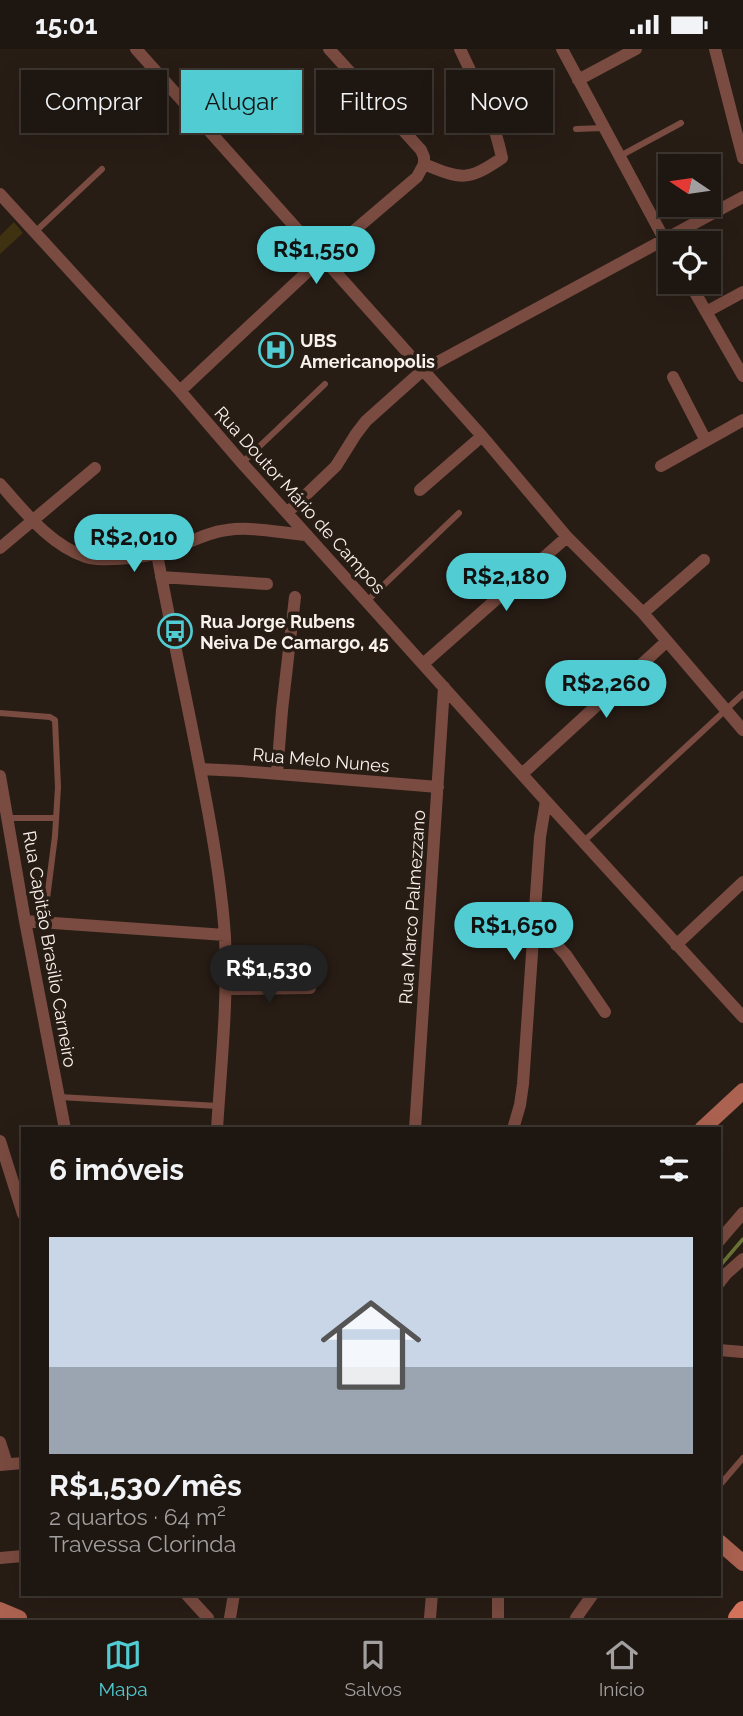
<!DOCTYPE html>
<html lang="pt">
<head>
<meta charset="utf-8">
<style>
	:root { --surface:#1e1610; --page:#2b231e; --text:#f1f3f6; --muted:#a19f9f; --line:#3c3530; --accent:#51ccd2 }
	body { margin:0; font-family:Raleway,sans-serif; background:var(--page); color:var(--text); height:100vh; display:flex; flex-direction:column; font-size:26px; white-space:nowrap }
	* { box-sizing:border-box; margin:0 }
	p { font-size:23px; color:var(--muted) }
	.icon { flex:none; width:38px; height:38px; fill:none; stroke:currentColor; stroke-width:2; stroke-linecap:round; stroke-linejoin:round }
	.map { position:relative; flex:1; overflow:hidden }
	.details { position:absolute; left:21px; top:1078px; width:700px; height:469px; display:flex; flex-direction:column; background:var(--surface); border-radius:0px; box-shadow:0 7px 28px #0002,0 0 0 2px var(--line) }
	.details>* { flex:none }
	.guide { position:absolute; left:21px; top:21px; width:702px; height:63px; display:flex; gap:14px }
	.needle { width:46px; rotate:283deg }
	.fabs { position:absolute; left:658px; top:105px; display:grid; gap:14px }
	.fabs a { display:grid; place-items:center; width:63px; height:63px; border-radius:0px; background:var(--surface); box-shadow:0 7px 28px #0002,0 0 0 2px var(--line); font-size:35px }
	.price { position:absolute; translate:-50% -60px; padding:0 16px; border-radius:24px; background:var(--accent); color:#111; font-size:23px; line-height:46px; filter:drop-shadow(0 2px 4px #0008) }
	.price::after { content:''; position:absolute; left:50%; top:42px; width:21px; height:16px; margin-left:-10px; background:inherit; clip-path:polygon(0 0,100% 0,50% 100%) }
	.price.current { background:#222; color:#fff }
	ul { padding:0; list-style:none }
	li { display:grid; align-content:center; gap:14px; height:371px; padding:0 28px }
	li+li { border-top:2px solid var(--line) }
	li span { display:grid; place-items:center; height:217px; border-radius:0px; color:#555 }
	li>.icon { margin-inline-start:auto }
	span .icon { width:126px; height:126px; fill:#fffc; stroke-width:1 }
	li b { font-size:30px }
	h2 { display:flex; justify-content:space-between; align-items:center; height:84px; padding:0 28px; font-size:30px }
	.tag { padding:0 24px; border-radius:0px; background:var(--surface); box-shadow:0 7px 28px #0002,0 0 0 2px var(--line); font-size:24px; line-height:63px }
	.tag.current { background:var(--accent); color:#111 }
	.status { display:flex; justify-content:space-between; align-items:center; height:49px; padding:0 35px; background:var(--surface); direction:ltr }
	.status svg { height:19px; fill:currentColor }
	.dock { display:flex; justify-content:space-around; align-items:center; height:98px; border-top:2px solid var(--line); background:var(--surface); font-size:19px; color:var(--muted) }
	.dock a { display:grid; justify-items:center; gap:4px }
	.dock .current { color:var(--accent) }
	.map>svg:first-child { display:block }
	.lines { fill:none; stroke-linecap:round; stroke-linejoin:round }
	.stream { stroke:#6b7535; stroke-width:3.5 }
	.building { fill:#3f3210 }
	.lane { stroke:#7a4b40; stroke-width:6 }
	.street { stroke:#7a4b40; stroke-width:12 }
	.secondary { stroke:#ac6250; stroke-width:16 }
	.primary { stroke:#d4735c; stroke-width:18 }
	.labels { text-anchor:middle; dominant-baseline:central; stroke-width:7; stroke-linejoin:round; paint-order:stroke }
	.poi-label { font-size:18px; font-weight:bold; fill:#f9f1eb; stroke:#281d15; text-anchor:start }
	.street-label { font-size:18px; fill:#f9f1eb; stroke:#281d15 }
</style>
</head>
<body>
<div class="status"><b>15:01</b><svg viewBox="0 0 49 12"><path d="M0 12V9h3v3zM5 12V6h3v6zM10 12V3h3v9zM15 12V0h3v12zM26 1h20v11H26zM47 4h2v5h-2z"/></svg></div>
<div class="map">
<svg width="743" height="1569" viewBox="0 0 743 1569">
	<rect width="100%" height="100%" fill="#281d15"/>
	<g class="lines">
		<path class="stream" d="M719,1218L743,1190"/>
	</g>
	<path class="building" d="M14,173L23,184L0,205V187Z"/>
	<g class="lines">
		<path class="lane" d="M576,80L604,79
			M620,107L681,74
			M35,183L102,120
			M242,414L325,335
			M367,552L459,464
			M0,664L50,668L55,671L58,738L55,787L44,873
			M8,769H56
			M583,793L743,645
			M59,1048L218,1057
			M719,1437L743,1409"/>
		<path class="street" d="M136,0L482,387L567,488L643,564L743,681
			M329,0L421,101L424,108V115
			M562,0L670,201
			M715,0L743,109
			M578,31L636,0
			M424,115C462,131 468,132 502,109C494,70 477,36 460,0
			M0,145L180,342L242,414L546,752L743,968
			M689,233L743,327
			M706,263L743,243
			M673,328L706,392
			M180,342L322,209L417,128L424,115
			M661,417L743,371
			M0,435C24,462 50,496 86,508C102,513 138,509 155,505C180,500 201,484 227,481C252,477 281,484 307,486
			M420,441L482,387
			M287,464L336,417L356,385L366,372L423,321L743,148
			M0,499L95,419
			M157,505C172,586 190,665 205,746C214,793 222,840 225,888C228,952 221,1016 217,1080
			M161,528L267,535
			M643,564L704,511
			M423,615L567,488
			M200,720L241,722L438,738
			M277,725L282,661L295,548
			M522,725L666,593
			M0,727L25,872L65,1080
			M534,871L566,906L605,963
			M25,872L225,886
			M676,896L743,833
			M226,940L310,939
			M415,1080L444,638
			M513,1080L520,1056L523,1035L540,788L546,752
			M0,1092L23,1165
			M719,1192L743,1164
			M719,1234L726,1225L743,1210
			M719,1301L743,1303
			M0,1393L7,1415
			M0,1416L23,1414
			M0,1509L23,1507
			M186,1545L208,1569
			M230,1569L234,1545
			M430,1569L432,1545
			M498,1569V1545
			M576,1569L593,1545"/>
		<path class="secondary" d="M702,1080L743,1042
			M719,1493L743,1514
			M0,1561L19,1569"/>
		<path class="primary" d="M737,1569L743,1561"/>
	</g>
	<defs>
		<g id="hospital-ring" transform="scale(1.75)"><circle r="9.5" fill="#281d15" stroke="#51ccd2" stroke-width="1.5"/><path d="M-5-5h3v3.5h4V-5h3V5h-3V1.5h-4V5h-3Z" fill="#51ccd2"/></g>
		<g id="bus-ring" transform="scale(1.75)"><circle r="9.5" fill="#281d15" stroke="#51ccd2" stroke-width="1.5"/><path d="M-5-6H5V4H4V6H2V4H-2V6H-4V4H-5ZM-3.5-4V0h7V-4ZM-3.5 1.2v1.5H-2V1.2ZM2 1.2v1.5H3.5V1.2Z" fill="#51ccd2"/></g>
	</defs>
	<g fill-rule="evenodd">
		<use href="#hospital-ring" x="276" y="301"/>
		<use href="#bus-ring" x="175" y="582"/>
	</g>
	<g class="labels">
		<g class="poi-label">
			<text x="300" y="291">UBS<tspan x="300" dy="21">Americanopolis</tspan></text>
			<text x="200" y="572">Rua Jorge Rubens<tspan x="200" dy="21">Neiva De Camargo, 45</tspan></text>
		</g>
		<g class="street-label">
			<text transform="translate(300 451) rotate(48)">Rua Doutor Mário de Campos</text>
			<text transform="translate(321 711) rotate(5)">Rua Melo Nunes</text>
			<text transform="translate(412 858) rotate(-86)">Rua Marco Palmezzano</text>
			<text transform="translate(50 900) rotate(80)">Rua Capitão Brasilio Carneiro</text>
		</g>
	</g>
</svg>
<div class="fabs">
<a><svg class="needle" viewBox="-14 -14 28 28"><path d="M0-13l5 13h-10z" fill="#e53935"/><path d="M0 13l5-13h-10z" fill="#a19f9f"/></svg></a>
<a><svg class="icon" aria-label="locate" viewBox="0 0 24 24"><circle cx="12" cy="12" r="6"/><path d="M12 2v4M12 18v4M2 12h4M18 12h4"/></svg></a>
</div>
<b class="price" style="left:316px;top:237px">R$1,550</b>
<b class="price" style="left:134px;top:525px">R$2,010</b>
<b class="price" style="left:506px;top:564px">R$2,180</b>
<b class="price" style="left:606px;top:671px">R$2,260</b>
<b class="price" style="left:514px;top:913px">R$1,650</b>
<b class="price current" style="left:269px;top:956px">R$1,530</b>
<div class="guide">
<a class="tag">Comprar</a>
<a class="tag current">Alugar</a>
<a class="tag">Filtros</a>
<a class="tag">Novo</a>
</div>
<section class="details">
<h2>6 imóveis<svg class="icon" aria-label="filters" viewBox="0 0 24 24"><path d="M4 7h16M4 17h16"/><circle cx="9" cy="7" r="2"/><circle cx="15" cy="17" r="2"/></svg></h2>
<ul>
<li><span style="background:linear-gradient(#c9d6e8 60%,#9aa5b1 0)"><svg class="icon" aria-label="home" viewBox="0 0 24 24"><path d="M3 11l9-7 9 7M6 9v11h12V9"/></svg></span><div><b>R$1,530/mês</b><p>2 quartos · 64 m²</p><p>Travessa Clorinda</p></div></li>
</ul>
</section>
</div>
<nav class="dock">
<a class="current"><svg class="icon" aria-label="map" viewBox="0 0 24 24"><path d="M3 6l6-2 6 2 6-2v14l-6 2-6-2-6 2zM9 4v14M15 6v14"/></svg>Mapa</a>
<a><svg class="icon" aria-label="saved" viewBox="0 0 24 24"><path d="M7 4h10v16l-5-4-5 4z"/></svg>Salvos</a>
<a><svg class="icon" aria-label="home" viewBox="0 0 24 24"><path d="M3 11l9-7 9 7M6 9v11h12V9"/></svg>Início</a>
</nav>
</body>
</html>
